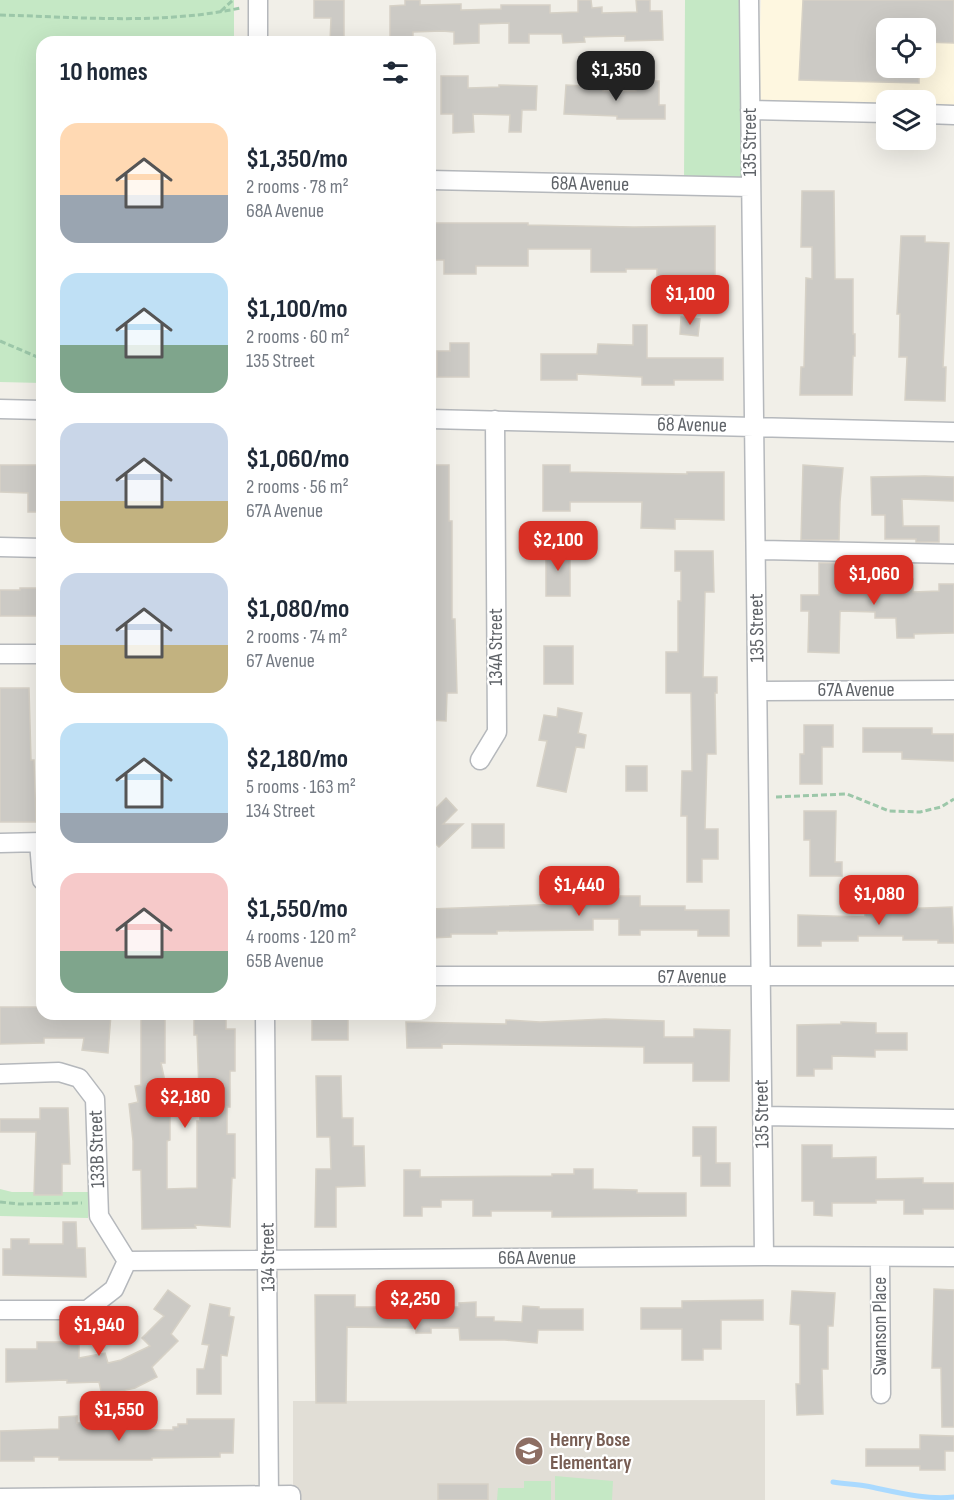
<!DOCTYPE html>
<html lang="en">
<head>
<meta charset="utf-8">
<style>
	:root { --surface:#fff; --page:#f6f6f7; --text:#1f2937; --muted:#747a83; --accent:#d93025 }
	body { margin:0; font-family:"Sofia Sans Condensed",sans-serif; background:var(--page); color:var(--text); height:100vh; display:flex; flex-direction:column; font-size:22px; white-space:nowrap }
	* { box-sizing:border-box; margin:0 }
	p { font-size:20px; color:var(--muted) }
	.icon { flex:none; width:33px; height:33px; fill:none; stroke:currentColor; stroke-width:2; stroke-linecap:round; stroke-linejoin:round }
	.map { position:relative; flex:1; overflow:hidden }
	.drawer { position:absolute; left:36px; top:36px; width:400px; height:984px; display:flex; flex-direction:column; background:var(--surface); border-radius:18px; box-shadow:0 6px 24px #0002 }
	.drawer>* { flex:none }
	.fabs { position:absolute; left:876px; top:18px; display:grid; gap:12px }
	.fabs a { display:grid; place-items:center; width:60px; height:60px; border-radius:12px; background:var(--surface); box-shadow:0 6px 24px #0002; font-size:30px }
	.price { position:absolute; translate:-50% -51px; padding:0 14px; border-radius:12px; background:var(--accent); color:#fff; font-size:20px; line-height:39px; filter:drop-shadow(0 2px 3px #0008) }
	.price::after { content:''; position:absolute; left:50%; top:36px; width:18px; height:14px; margin-left:-9px; background:inherit; clip-path:polygon(0 0,100% 0,50% 100%) }
	.price.current { background:#222; color:#fff }
	ul { padding:0; list-style:none }
	li { display:flex; align-items:center; gap:18px; height:150px; padding:0 24px }
	li span { display:grid; place-items:center; flex:none; width:168px; height:120px; border-radius:18px; color:#555 }
	li>.icon { margin-inline-start:auto }
	span .icon { width:72px; height:72px; fill:#fffc; stroke-width:1 }
	li b { font-size:26px }
	h2 { display:flex; justify-content:space-between; align-items:center; height:72px; padding:0 24px; font-size:26px }
	.map>svg:first-child { display:block }
	.commercial { fill:#fef7e0; fill-rule:evenodd }
	.education { fill:#e1ded6 }
	.green { fill:#c5e8c5 }
	.lines { fill:none; stroke-linecap:round; stroke-linejoin:round }
	.stream { stroke:#aadaff; stroke-width:5 }
	.building { fill:#cccac5; stroke:#d6d1c6; stroke-width:1.5 }
	.minor-casing { stroke:#b5b8bc; stroke-width:21 }
	.path { stroke:#9cc7a9; stroke-width:3; stroke-dasharray:6 3; stroke-linecap:butt }
	.minor { stroke:#fff; stroke-width:18 }
	.labels { text-anchor:middle; dominant-baseline:central; stroke-width:4.5; stroke-linejoin:round; paint-order:stroke }
	.street-label { font-size:20px; fill:#5f6368; stroke:#fff }
	.education-label { font-size:20px; font-weight:bold; fill:#785e54; stroke:#fff; text-anchor:start }
</style>
</head>
<body>
<div class="map">
<svg width="954" height="1500" viewBox="0 0 954 1500">
	<rect width="100%" height="100%" fill="#f1efe8"/>
	<path class="commercial" d="M761,0H954V112H926V100H886V112L757,111ZM886,28H926V68H886Z"/>
	<path class="education" d="M765,1400V1500H293V1401Z"/>
	<path class="green" d="M0,0H234V42H42V383L0,382Z
		M685,0H743L744,182L684,181Z
		M0,1189L12,1192H89L88,1218L0,1216Z
		M555,1476L613,1481L612,1500H555Z
		M524,1481H551V1500H497L498,1488H524Z"/>
	<g class="lines">
		<path class="stream" d="M833,1482C844,1484 855,1484 866,1486C896,1492 924,1500 954,1497"/>
	</g>
	<path class="building" d="M314,0H344V42H330L331,18H314Z
		M405,0H420V5L461,4V10L501,9V5H550V13L578,12V0H591L592,8L602,7V13L637,12L636,0H650V11H662L663,40L625,41V36L584,37L585,42L563,43L562,34H529V43H509V23L479,24V43L454,44V32L442,31L413,32V40H390V6L405,5Z
		M803,0H954V43L926,42V28H886V68H919V83L799,80Z
		M441,76H468V88L499,87V85L537,86L536,110H522L521,132H509L510,115L473,114L474,132L453,133V114H441Z
		M636,81H659V105H665V119H617V116L564,114L566,85L603,87V91H636Z
		M802,191H834L835,279H853V334H855V356H853L852,395H800L801,367H804L806,278L812,279V247H801Z
		M435,223H528V225L634,227L715,226V280H657V269H626V272H591V249H528V266H476V274H444V260H434Z
		M901,236H925V242L949,243L943,367H946L945,401L905,400L907,357H899L900,314H897Z
		M681,317L700,319L698,336L680,334Z
		M633,325H647V358H723V380H674V385H642V377L577,374V380H541V354H597L598,344L633,345Z
		M450,343H469V377H437V351H450Z
		M0,465H42V512H28V493L0,492Z
		M430,465H449V521H452V619H455L457,693H447L446,721L430,720Z
		M543,465H570V472L687,474V472H724V520L675,519V529L641,528L642,502H570V511H543Z
		M803,465L843,468L840,502L839,540H801Z
		M925,476L954,477V501L902,499L903,526H939V542H916V539H885V515H872L871,477Z
		M546,548H570V596H546Z
		M675,551H713L714,592H705L703,677H717V693H715L716,754H707L705,829H718V859H702V882H687V816H681L682,771H692L691,693H666V652H678V601H681V571H675Z
		M819,563H839V566L856,567V580L913,579V592L939,591V584H954V633L914,634V638H897L896,618H875V612L840,611L839,653L808,652L809,611H801V595H819Z
		M20,588H42V616H0V590H20Z
		M544,646H573V684H544Z
		M0,688H29L31,760H34L36,822H0Z
		M558,708L582,713L578,733L586,735L584,748L576,747L566,792L537,786L547,741L539,740L544,715L557,717Z
		M804,725H833V747H822V784H800V754H804Z
		M863,728H932V734H954V761L902,759V752H863Z
		M626,766H647V791H626Z
		M446,798L457,810L443,824H463L439,847L430,839V814Z
		M804,811H836L835,862H842V876H810V840H804Z
		M472,824H504V848H472Z
		M584,889H619V896H640V906H685V910H729V936H698V930H640V935H619V919H593V930L497,931V934H451V937L430,938V909L564,904V897L584,896Z
		M882,903H896V909L952,907L954,943H938V940H903V936H858V941H821V946H798V915L865,917V912H882Z
		M0,1007H42V1014H111L108,1053L82,1050L84,1038H44V1043L0,1044Z
		M141,1014H165V1063H161L170,1105V1140L167,1141V1189L197,1188V1121H200L197,1035H194V1015H226V1029H235V1071H230V1107H227V1134H235V1178H232L230,1227L195,1225L196,1228L142,1229L141,1170H133V1141L129,1104L138,1102L135,1086L141,1085Z
		M312,1017H348V1040H312Z
		M605,1019L664,1021V1037H694V1029L730,1030L729,1081H693V1063H644V1047L442,1044V1048H407L406,1022L506,1024V1020L540,1022Z
		M841,1022L876,1023V1033H907V1050H875V1057L832,1056V1069H814V1076H797V1025L841,1024Z
		M316,1076H341L342,1118H353V1146H364L365,1186L336,1187V1227H315L316,1169H331L330,1137H317Z
		M40,1108H68L70,1164H62V1195H34L36,1132H0V1119H40Z
		M693,1127H716V1163H730V1186H701V1156H693Z
		M802,1145H832V1158L876,1157V1179L923,1178V1183H954V1209H923V1214H904V1200H876V1203H832V1216L814,1215V1201H802Z
		M574,1169H593V1189L637,1190V1193H686V1216L552,1217V1211H491V1216H473V1200H441V1207H422V1216H404V1170H420V1177L552,1176V1174H574Z
		M63,1222H76L77,1248H85L86,1277L3,1275V1249H11V1239H29V1244H63Z
		M934,1289L954,1290V1427H942L941,1368H932Z
		M168,1290L190,1306L171,1334L178,1341L152,1367L157,1377L135,1388L102,1395L99,1382L67,1383V1380L6,1382V1349H37V1342H79V1358L105,1353L108,1363L121,1360L150,1346L142,1338L164,1316L154,1309Z
		M792,1291L835,1293L833,1326H828V1369H822L823,1414L797,1415L796,1384H800V1325L790,1324Z
		M315,1295H355V1307H459V1303L476,1302V1317H494V1321L522,1322L523,1306L539,1307V1309H583V1330H538L537,1343L505,1340H460L459,1328H431V1333H416V1328L347,1327L346,1403H316Z
		M763,1300V1320H721V1349H703V1360H682V1329H641V1308H682V1301Z
		M210,1304L230,1308L229,1316L234,1317L227,1356L221,1355V1394H197V1369H204L209,1345L202,1344Z
		M77,1416V1423H84V1428L130,1427V1430H173V1427H178V1424H187V1419H234L233,1453H220V1457L152,1458V1460H59V1457H34V1461H0V1431L59,1429V1417Z
		M920,1435L954,1436V1451H945V1470H920V1466H866V1449H920Z
		M438,1484H488V1500H438Z"/>
	<g class="lines">
		<g class="minor-casing">
			<path id="minor" d="M749,0L764,1256
				M258,42V0
				M750,110L886,113
				M926,114L954,115
				M430,180L750,187
				M0,409L42,410
				M430,419L954,432
				M0,547L42,548
				M756,550L954,554
				M0,654H42
				M758,691L954,690
				M480,760L497,732L495,420
				M39,842L42,880
				M0,843L42,842
				M430,976H954
				M265,1014L269,1500
				M0,1074L59,1072L79,1078L95,1099L99,1216L127,1261
				M763,1116L954,1119
				M880,1257L881,1394
				M127,1261L764,1256L954,1257
				M0,1310H87L114,1289L127,1261
				M0,1498L291,1495V1500"/>
		</g>
		<path class="path" d="M221,11L233,0
			M0,15C79,17 162,25 240,8
			M0,341L42,359
			M776,797L847,794L889,811L920,812L941,807L954,799
			M0,1202L19,1204L82,1203"/>
		<use href="#minor" class="minor"/>
	</g>
	<defs>
		<g id="school-disc" transform="scale(1.5)"><circle r="9.5" fill="#8d6e63" stroke="#fff"/><path d="M0-5L7-2L0 1L-7-2ZM-4 1L0 2.5L4 1V4Q0 6-4 4Z" fill="#fff"/></g>
	</defs>
	<g fill-rule="evenodd">
		<use href="#school-disc" x="529" y="1451"/>
	</g>
	<g class="labels">
		<g class="street-label">
			<text transform="translate(750 142) rotate(-90)">135 Street</text>
			<text transform="translate(590 184) rotate(1)">68A Avenue</text>
			<text transform="translate(692 425) rotate(1)">68 Avenue</text>
			<text transform="translate(757 628) rotate(-91)">135 Street</text>
			<text transform="translate(496 647) rotate(-90)">134A Street</text>
			<text x="856" y="690">67A Avenue</text>
			<text x="692" y="977">67 Avenue</text>
			<text transform="translate(762 1114) rotate(-91)">135 Street</text>
			<text transform="translate(97 1149) rotate(-92)">133B Street</text>
			<text transform="translate(268 1257) rotate(-91)">134 Street</text>
			<text x="537" y="1258">66A Avenue</text>
			<text transform="translate(880 1326) rotate(-90)">Swanson Place</text>
		</g>
		<g class="education-label">
			<text x="550" y="1440">Henry Bose<tspan x="550" dy="23">Elementary</tspan></text>
		</g>
	</g>
</svg>
<div class="fabs">
<a><svg class="icon" aria-label="locate" viewBox="0 0 24 24"><circle cx="12" cy="12" r="6"/><path d="M12 2v4M12 18v4M2 12h4M18 12h4"/></svg></a>
<a><svg class="icon" aria-label="layers" viewBox="0 0 24 24"><path d="M12 4l9 5-9 5-9-5zM3 14l9 5 9-5"/></svg></a>
</div>
<b class="price current" style="left:616px;top:102px">$1,350</b>
<b class="price" style="left:690px;top:326px">$1,100</b>
<b class="price" style="left:558px;top:572px">$2,100</b>
<b class="price" style="left:874px;top:606px">$1,060</b>
<b class="price" style="left:579px;top:917px">$1,440</b>
<b class="price" style="left:879px;top:926px">$1,080</b>
<b class="price" style="left:185px;top:1129px">$2,180</b>
<b class="price" style="left:415px;top:1331px">$2,250</b>
<b class="price" style="left:99px;top:1357px">$1,940</b>
<b class="price" style="left:119px;top:1442px">$1,550</b>
<section class="drawer">
<h2>10 homes<svg class="icon" aria-label="filters" viewBox="0 0 24 24"><path d="M4 7h16M4 17h16"/><circle cx="9" cy="7" r="2"/><circle cx="15" cy="17" r="2"/></svg></h2>
<ul>
<li><span style="background:linear-gradient(#ffd9b3 60%,#9aa5b1 0)"><svg class="icon" aria-label="home" viewBox="0 0 24 24"><path d="M3 11l9-7 9 7M6 9v11h12V9"/></svg></span><div><b>$1,350/mo</b><p>2 rooms · 78 m²</p><p>68A Avenue</p></div></li>
<li><span style="background:linear-gradient(#bfe0f5 60%,#7fa58c 0)"><svg class="icon" aria-label="home" viewBox="0 0 24 24"><path d="M3 11l9-7 9 7M6 9v11h12V9"/></svg></span><div><b>$1,100/mo</b><p>2 rooms · 60 m²</p><p>135 Street</p></div></li>
<li><span style="background:linear-gradient(#c9d6e8 65%,#c2b280 0)"><svg class="icon" aria-label="home" viewBox="0 0 24 24"><path d="M3 11l9-7 9 7M6 9v11h12V9"/></svg></span><div><b>$1,060/mo</b><p>2 rooms · 56 m²</p><p>67A Avenue</p></div></li>
<li><span style="background:linear-gradient(#c9d6e8 60%,#c2b280 0)"><svg class="icon" aria-label="home" viewBox="0 0 24 24"><path d="M3 11l9-7 9 7M6 9v11h12V9"/></svg></span><div><b>$1,080/mo</b><p>2 rooms · 74 m²</p><p>67 Avenue</p></div></li>
<li><span style="background:linear-gradient(#bfe0f5 75%,#9aa5b1 0)"><svg class="icon" aria-label="home" viewBox="0 0 24 24"><path d="M3 11l9-7 9 7M6 9v11h12V9"/></svg></span><div><b>$2,180/mo</b><p>5 rooms · 163 m²</p><p>134 Street</p></div></li>
<li><span style="background:linear-gradient(#f6c9c9 65%,#7fa58c 0)"><svg class="icon" aria-label="home" viewBox="0 0 24 24"><path d="M3 11l9-7 9 7M6 9v11h12V9"/></svg></span><div><b>$1,550/mo</b><p>4 rooms · 120 m²</p><p>65B Avenue</p></div></li>
</ul>
</section>
</div>
</body>
</html>
